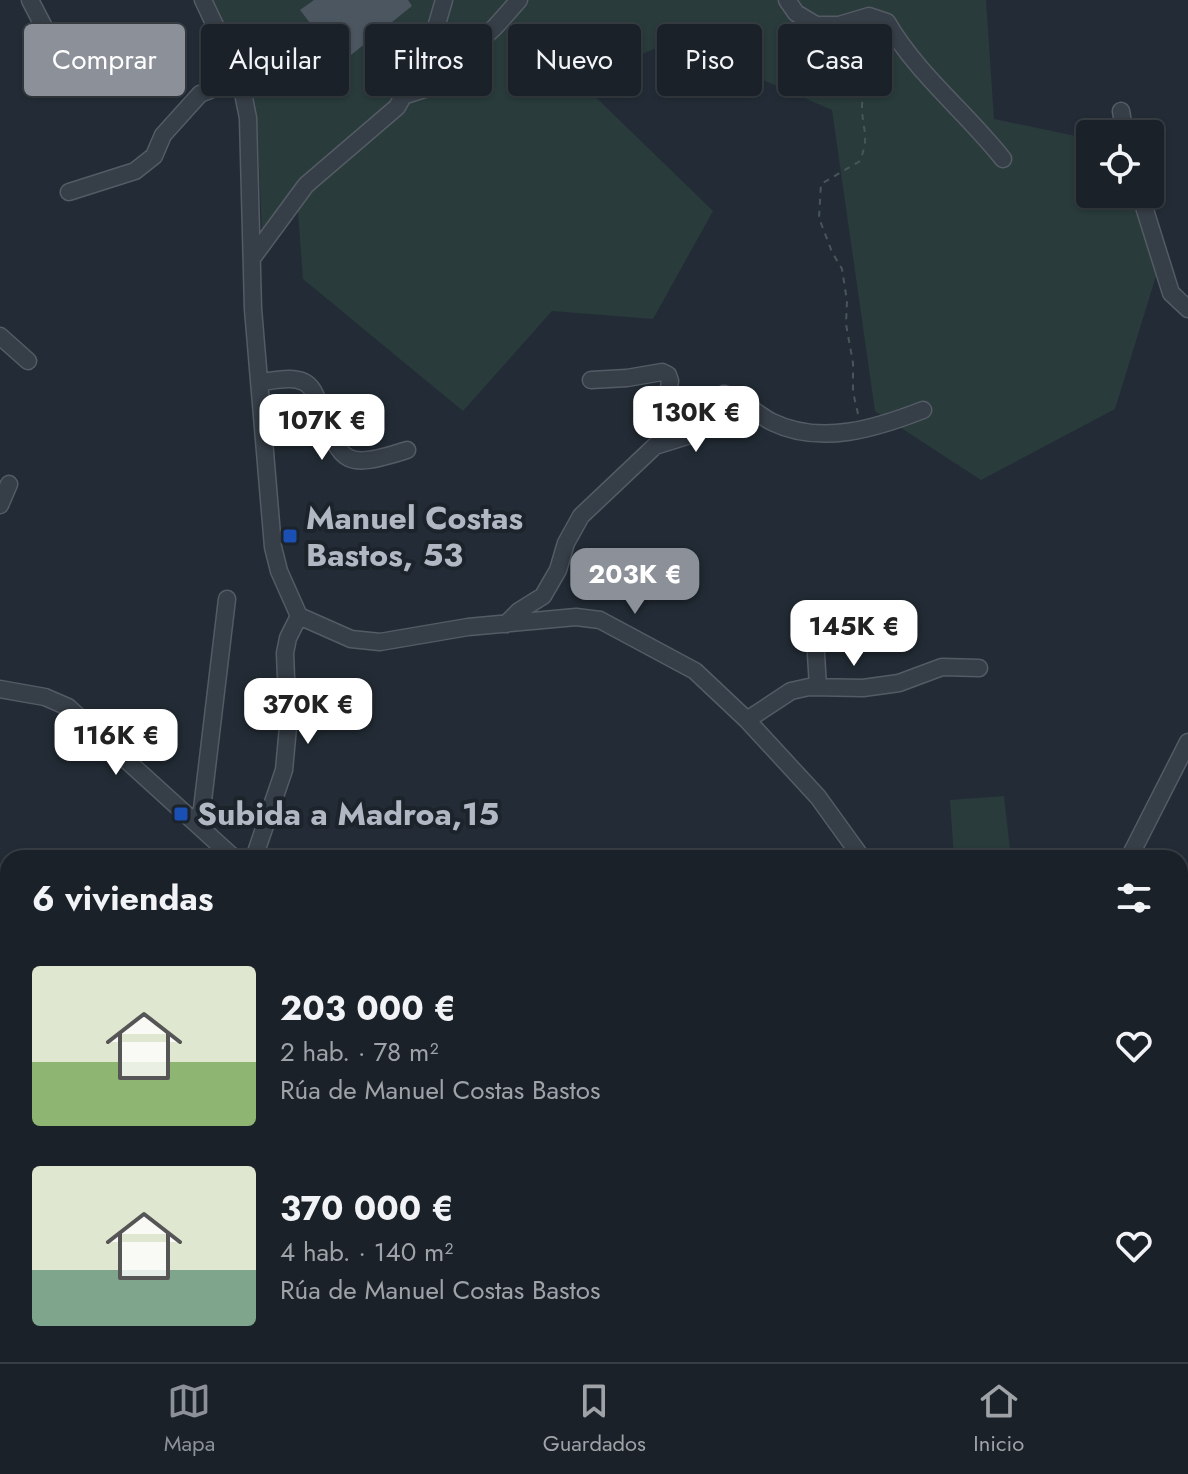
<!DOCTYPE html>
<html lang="es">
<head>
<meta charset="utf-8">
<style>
	:root { --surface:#1a2128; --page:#272e34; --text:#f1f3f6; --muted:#9fa3a8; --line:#383e45; --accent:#8c9099 }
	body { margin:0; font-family:Jost,sans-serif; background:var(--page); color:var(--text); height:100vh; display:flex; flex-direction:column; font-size:30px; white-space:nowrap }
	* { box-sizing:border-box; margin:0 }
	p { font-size:26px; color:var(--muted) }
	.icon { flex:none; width:44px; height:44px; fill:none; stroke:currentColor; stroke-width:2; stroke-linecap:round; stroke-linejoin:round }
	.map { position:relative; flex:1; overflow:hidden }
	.details { position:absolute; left:0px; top:850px; width:1188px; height:512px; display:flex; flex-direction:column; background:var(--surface); border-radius:24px 24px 0 0; box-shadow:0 2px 6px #0004,0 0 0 2px var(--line) }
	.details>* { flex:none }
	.guide { position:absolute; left:24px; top:24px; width:1140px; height:72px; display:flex; gap:16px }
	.tools { position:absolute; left:1076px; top:120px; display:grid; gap:16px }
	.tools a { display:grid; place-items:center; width:88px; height:88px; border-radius:8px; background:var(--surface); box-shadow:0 2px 6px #0004,0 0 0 2px var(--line); font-size:40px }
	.price { position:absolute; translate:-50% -68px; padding:0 18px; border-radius:16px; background:#fff; color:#222; font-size:26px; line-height:52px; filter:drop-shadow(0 2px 4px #0008) }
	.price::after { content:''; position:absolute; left:50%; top:48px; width:24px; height:18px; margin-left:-12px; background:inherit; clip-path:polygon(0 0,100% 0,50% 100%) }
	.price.on { background:var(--accent); color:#fff }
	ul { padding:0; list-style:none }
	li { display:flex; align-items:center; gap:24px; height:200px; padding:0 32px }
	li span { display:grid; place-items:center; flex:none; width:224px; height:160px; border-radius:8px; color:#555 }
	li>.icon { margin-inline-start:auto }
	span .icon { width:96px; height:96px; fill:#fffc; stroke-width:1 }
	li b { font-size:34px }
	h2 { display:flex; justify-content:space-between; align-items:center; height:96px; padding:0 32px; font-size:34px }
	.tag { padding:0 28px; border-radius:8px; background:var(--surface); box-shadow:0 2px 6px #0004,0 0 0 2px var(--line); font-size:28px; line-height:72px }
	.tag.on { background:var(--accent); color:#fff }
	.menu { display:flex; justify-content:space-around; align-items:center; height:112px; border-top:2px solid var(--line); background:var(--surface); font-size:22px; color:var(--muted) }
	.menu a { display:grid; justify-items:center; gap:4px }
	.menu .on { color:var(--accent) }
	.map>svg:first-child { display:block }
	.green { fill:#293b3b }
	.building { fill:#4c5661 }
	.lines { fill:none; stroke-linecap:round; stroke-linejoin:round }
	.highway-tunnel { stroke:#38414b; stroke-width:24; stroke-dasharray:24 12; stroke-linecap:butt }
	.minor-casing { stroke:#545b64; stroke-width:19 }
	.highway-casing { stroke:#414851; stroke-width:27 }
	.path { stroke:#475658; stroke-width:2; stroke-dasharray:6 6; stroke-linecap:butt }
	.minor { stroke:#363e47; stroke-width:16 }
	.highway { stroke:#6c6254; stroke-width:24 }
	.transit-dot { fill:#1a4fb4; stroke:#1c232b; stroke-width:3 }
	.labels { text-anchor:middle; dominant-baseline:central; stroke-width:8; stroke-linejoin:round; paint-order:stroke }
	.poi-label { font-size:32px; font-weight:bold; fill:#b1b8c3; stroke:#1c232b; text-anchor:start }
</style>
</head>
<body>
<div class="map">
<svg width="1188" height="1362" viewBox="0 0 1188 1362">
	<rect width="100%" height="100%" fill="#232c36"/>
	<path class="green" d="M204,0H986L994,119L1090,139V194H1150L1165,247L1115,409L981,480L875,411L832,110L674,41L578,80L713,211L653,319L552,311L463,411L303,279L297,198L262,233L258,142L227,40Z
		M1004,796L1011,858H954L950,800Z
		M1188,1128V1362H1066L1058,1354H1180V1129Z"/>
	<path class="building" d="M314,0H408L412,6L341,63L300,10Z"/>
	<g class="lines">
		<path class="highway-tunnel" d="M0,1267L8,1265
			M0,1335L8,1333"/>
		<g class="minor-casing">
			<path id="minor" d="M30,0L57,52
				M203,0L240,78L248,118L253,309L273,547L279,571L299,616
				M787,0L796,13L816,25H839L869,16L887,22C917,74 966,112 1003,159
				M403,96L428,88L495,27L519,0
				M1121,111L1125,134
				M69,192L135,171L154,156L163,135L200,94L240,78
				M1140,194L1171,293L1188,309
				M253,257L306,185L397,107L414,77L437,24L444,0
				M0,336L28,361
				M591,380L627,378L662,372L668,375L670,381L661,444
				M260,382C274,381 291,376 304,382C312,386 315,394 318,402C342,463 341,471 407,450
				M0,505L9,484
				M299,616L351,639L380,642L468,627L576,617L600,620L695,671L747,720L818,797L862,858
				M506,624L519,611L543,596L558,570L566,543L581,516L655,446L687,436L717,398L724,394C742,399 756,414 772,422C821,446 877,428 923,410
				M815,638L818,687
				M0,689L45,697L68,707L234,858
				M747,720L791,691L809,687L863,688L899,683L942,667L979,668
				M196,823L202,809L227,599
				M254,858L284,770L288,727L285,653L288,638L299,616
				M1129,858L1188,742
				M0,1119H8
				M313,1354L329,1355
				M393,1354L406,1362
				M695,1354V1362
				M355,1362L364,1354
				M457,1362L458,1354"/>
		</g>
		<g class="highway-casing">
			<path id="highway" d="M1180,1172L1188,1170
				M1180,1195L1188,1193"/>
		</g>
		<path class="path" d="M858,414L853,392V363L846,324L847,301L842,269L832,252L819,218L821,184L860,161C869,136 864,135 862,111C861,89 873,62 881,42"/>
		<use href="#minor" class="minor"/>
		<use href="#highway" class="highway"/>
	</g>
	<g class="transit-dot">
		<rect x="282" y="528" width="16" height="16" rx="4"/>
		<rect x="173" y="806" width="16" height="16" rx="4"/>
	</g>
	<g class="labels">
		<g class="poi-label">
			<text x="306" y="518">Manuel Costas<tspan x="306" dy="37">Bastos, 53</tspan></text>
			<text x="197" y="814">Subida a Madroa,15</text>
		</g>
	</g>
</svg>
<div class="tools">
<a><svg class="icon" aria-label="locate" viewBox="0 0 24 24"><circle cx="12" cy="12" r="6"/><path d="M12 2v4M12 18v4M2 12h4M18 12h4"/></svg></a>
</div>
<b class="price" style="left:696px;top:454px">130K €</b>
<b class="price" style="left:322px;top:462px">107K €</b>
<b class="price on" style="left:635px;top:616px">203K €</b>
<b class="price" style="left:854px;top:668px">145K €</b>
<b class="price" style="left:308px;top:746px">370K €</b>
<b class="price" style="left:116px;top:777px">116K €</b>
<div class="guide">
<a class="tag on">Comprar</a>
<a class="tag">Alquilar</a>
<a class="tag">Filtros</a>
<a class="tag">Nuevo</a>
<a class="tag">Piso</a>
<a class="tag">Casa</a>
</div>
<section class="details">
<h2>6 viviendas<svg class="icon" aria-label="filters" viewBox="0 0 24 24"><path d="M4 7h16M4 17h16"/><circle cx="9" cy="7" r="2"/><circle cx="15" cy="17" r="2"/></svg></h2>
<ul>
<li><span style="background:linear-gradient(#dfe7d0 60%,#8fb573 0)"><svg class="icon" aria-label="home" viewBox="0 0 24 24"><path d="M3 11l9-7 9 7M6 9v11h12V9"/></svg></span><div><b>203 000 €</b><p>2 hab. · 78 m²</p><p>Rúa de Manuel Costas Bastos</p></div><svg class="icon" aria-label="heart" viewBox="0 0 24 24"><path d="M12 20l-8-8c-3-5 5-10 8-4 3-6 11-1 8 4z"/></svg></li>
<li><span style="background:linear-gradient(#dfe7d0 65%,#7fa58c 0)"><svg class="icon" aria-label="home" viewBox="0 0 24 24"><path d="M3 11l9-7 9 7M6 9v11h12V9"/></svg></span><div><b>370 000 €</b><p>4 hab. · 140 m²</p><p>Rúa de Manuel Costas Bastos</p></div><svg class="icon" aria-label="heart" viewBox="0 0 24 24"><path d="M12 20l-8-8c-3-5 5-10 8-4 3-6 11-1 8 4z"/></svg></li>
</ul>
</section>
</div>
<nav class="menu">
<a class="on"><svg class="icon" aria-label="map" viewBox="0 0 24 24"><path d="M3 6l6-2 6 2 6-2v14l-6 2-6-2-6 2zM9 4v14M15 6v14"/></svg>Mapa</a>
<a><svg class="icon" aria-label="saved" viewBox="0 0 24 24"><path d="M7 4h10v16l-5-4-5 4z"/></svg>Guardados</a>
<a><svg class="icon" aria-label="home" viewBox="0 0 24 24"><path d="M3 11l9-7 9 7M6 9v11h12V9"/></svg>Inicio</a>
</nav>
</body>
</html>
